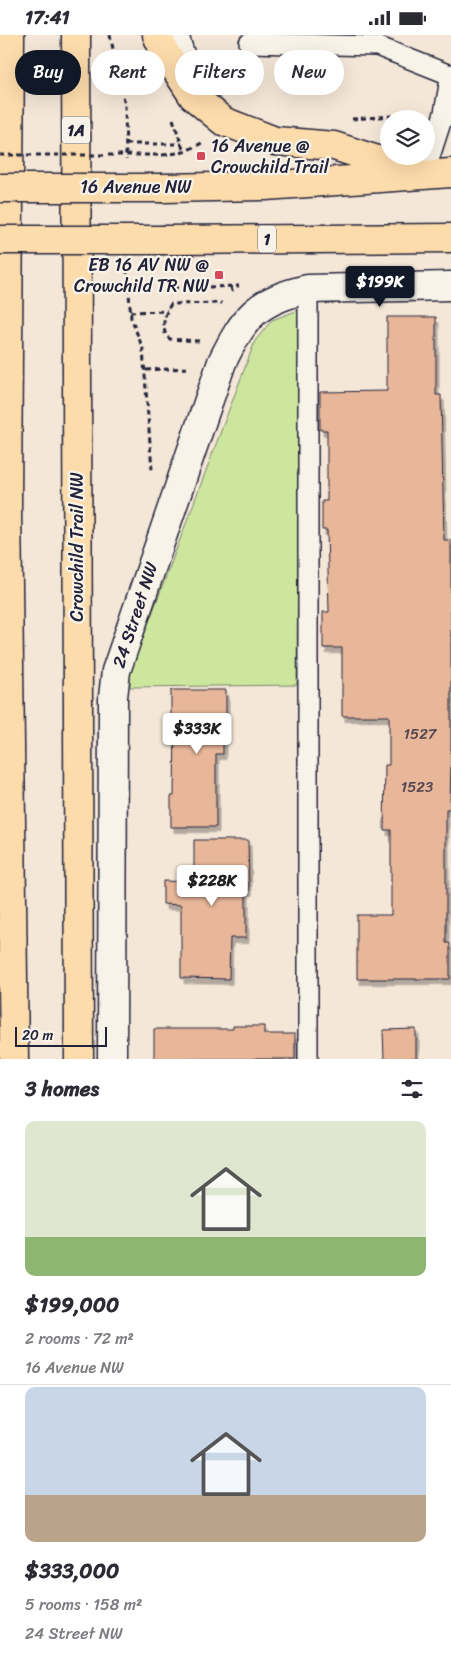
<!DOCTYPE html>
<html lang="en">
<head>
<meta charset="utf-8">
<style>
	:root { --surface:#fff; --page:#f2f2f3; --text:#2b2b33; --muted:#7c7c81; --line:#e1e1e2; --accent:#111827 }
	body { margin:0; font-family:Sriracha,sans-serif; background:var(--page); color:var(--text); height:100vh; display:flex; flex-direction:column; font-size:19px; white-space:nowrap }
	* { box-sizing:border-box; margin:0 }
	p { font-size:16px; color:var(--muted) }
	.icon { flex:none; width:28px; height:28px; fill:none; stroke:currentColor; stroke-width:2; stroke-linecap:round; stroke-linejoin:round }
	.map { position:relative; height:1024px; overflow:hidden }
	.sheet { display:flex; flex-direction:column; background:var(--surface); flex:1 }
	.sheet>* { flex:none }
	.top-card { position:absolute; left:15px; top:15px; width:421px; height:45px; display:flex; gap:10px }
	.buttons { position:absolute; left:380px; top:75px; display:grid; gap:10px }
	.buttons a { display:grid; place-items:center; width:55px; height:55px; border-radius:50%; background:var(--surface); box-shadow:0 5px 20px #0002; font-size:25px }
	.scale { position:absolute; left:15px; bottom:12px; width:92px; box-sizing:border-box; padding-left:5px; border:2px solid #22223b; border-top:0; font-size:14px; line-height:18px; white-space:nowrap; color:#22223b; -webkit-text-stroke:4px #f7f3e8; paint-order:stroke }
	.price { position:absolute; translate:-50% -42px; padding:0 11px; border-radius:5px; background:#fff; color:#222; font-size:16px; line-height:32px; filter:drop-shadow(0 1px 2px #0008) }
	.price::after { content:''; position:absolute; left:50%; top:30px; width:15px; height:11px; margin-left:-8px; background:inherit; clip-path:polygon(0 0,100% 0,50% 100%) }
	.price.on { background:var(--accent); color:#fff }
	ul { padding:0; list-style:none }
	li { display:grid; align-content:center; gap:10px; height:265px; padding:0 25px }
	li+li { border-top:1px solid var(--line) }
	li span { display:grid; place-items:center; height:155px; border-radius:10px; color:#555 }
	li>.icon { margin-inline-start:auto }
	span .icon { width:90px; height:90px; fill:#fffc; stroke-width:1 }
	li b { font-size:21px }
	h2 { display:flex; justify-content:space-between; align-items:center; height:60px; padding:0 25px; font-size:21px }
	.pill { padding:0 18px; border-radius:22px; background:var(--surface); box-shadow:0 5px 20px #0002; font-size:18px; line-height:45px }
	.pill.on { background:var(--accent); color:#fff }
	.status { display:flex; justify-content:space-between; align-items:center; height:35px; padding:0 25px; background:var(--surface); direction:ltr }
	.status svg { height:14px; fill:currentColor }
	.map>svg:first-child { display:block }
	.green { fill:#cce79d; stroke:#77846c }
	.building { fill:#e8b699; stroke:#22223b; filter:url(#shadow) }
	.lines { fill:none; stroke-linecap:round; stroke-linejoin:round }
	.lane-casing { stroke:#22223b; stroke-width:22 }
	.street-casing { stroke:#22223b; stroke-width:31 }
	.highway-casing { stroke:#22223b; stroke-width:31 }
	.path { stroke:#22223b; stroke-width:3; stroke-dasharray:5 4; stroke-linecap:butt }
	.lane { stroke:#f7f3e8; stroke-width:19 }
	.street { stroke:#f7f3e8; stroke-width:28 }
	.highway { stroke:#fddcac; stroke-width:28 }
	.highway-bridge-casing { stroke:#22223b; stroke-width:31; stroke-linecap:butt }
	.path-bridge { stroke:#22223b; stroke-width:3; stroke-dasharray:5 4; stroke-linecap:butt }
	.highway-bridge { stroke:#fddcac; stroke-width:28 }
	.poi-dot { fill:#d1495b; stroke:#f7f3e8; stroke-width:2 }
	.labels { text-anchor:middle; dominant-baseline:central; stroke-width:4.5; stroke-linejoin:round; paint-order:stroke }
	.number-label { font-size:15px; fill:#544752 }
	.shield { fill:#f7f3e8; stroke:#62616f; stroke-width:1 }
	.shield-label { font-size:16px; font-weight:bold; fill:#22223b }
	.poi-label { font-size:18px; fill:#22223b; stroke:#f7f3e8; text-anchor:start }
	.street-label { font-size:18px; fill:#22223b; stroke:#f7f3e8 }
</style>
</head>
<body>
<div class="status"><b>17:41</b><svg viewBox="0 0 49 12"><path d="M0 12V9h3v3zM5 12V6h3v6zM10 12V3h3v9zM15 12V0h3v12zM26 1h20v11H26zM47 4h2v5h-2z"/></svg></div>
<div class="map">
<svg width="451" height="1024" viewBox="0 0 451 1024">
	<defs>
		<filter id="shadow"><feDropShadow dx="3" dy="5.5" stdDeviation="0" flood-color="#0004"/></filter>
	</defs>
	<rect width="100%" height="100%" fill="#f4e7d8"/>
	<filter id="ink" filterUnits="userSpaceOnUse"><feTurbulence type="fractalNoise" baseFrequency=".02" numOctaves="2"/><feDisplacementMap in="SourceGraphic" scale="10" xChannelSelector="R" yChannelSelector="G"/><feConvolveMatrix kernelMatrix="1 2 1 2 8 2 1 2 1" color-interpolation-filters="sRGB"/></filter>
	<g filter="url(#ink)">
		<path class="green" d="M299,275L297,650L130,652V637L255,306L272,285Z"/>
		<path class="building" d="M387,282H436V360H441L444,505H451V723L450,774H446V908H450V944H357V880H391V795H384L385,730H389V681H342V613H323V577H329L327,495H322V466H327V395H320V357L387,356Z
			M171,655H226V688H223V719H216V792H171V761H174L175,688H171Z
			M194,805H248L249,855H246V903H230L229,944L181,943V870L163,869V846L194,847Z
			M233,991H264V999H295V1024H154V994H233Z
			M416,994V1024H384L383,995Z"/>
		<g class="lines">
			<g class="lane-casing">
				<path id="lane" d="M249,8L377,11L450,40
					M424,140L444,78L451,39
					M308,254V1024"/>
			</g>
			<g class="street-casing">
				<path id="street" d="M174,0L189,47
					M112,1024L113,662L116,636L222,327C244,282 257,265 308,254L451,251"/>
			</g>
			<g class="highway-casing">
				<path id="highway" d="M10,0L7,473L14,1024
					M76,0L79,1024
					M157,0L164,16L193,61L223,86L275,106L334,111L424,140
					M163,153L265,151L451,138
					M164,205L451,203"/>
			</g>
			<path class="path" d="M110,0L125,70L126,125
				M173,84L184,117
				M352,84L418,79
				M126,109H182
				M163,120L184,117L204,107
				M127,234L131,283L143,314L152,435
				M231,252L233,259
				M173,253L239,251
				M130,277L167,276
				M199,306L170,304L166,301C162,289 164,280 171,269L222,268
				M146,335L190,333"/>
			<use href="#lane" class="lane"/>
			<use href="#street" class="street"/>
			<use href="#highway" class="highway"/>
			<g class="highway-bridge-casing">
				<path id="highway-bridge" d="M0,153H163
					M0,205H164"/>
			</g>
			<path class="path-bridge" d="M0,120H163"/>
			<use href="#highway-bridge" class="highway-bridge"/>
		</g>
	</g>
	<g class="poi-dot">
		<rect x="196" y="116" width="10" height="10" rx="2.5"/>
		<rect x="214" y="235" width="10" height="10" rx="2.5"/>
	</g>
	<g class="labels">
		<g class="number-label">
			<text x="420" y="699">1527</text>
			<text x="417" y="752">1523</text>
		</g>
		<g class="shield">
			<rect x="62" y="81.5" width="28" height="27" rx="4"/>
			<rect x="258" y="190.5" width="18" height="27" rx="4"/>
		</g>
		<g class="shield-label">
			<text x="76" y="95">1A</text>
			<text x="267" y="204">1</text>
		</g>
		<g class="poi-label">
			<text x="211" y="111">16 Avenue @<tspan x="211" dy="21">Crowchild Trail</tspan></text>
			<text x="209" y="230" text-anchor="end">EB 16 AV NW @<tspan x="209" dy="21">Crowchild TR NW</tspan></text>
		</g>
		<g class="street-label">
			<text x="136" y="152">16 Avenue NW</text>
			<text transform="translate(77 512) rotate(-90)">Crowchild Trail NW</text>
			<text transform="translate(135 580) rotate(-72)">24 Street NW</text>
		</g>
	</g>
</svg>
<div class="buttons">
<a><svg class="icon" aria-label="layers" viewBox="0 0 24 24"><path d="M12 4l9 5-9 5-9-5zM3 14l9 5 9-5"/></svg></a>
</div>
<div class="scale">20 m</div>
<b class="price on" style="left:380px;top:273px">$199K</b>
<b class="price" style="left:197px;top:720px">$333K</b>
<b class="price" style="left:212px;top:872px">$228K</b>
<div class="top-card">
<a class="pill on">Buy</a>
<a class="pill">Rent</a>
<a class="pill">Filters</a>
<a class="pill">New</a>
</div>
</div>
<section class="sheet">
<h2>3 homes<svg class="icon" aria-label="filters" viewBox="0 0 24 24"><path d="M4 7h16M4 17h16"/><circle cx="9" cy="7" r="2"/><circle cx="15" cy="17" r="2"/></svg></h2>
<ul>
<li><span style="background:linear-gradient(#dfe7d0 75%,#8fb573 0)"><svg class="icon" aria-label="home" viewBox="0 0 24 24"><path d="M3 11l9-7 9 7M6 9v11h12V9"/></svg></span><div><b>$199,000</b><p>2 rooms · 72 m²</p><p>16 Avenue NW</p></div></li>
<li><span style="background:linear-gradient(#c9d6e8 70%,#b9a48a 0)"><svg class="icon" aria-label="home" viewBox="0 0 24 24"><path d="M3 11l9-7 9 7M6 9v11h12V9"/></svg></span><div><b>$333,000</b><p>5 rooms · 158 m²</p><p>24 Street NW</p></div></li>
</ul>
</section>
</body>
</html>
